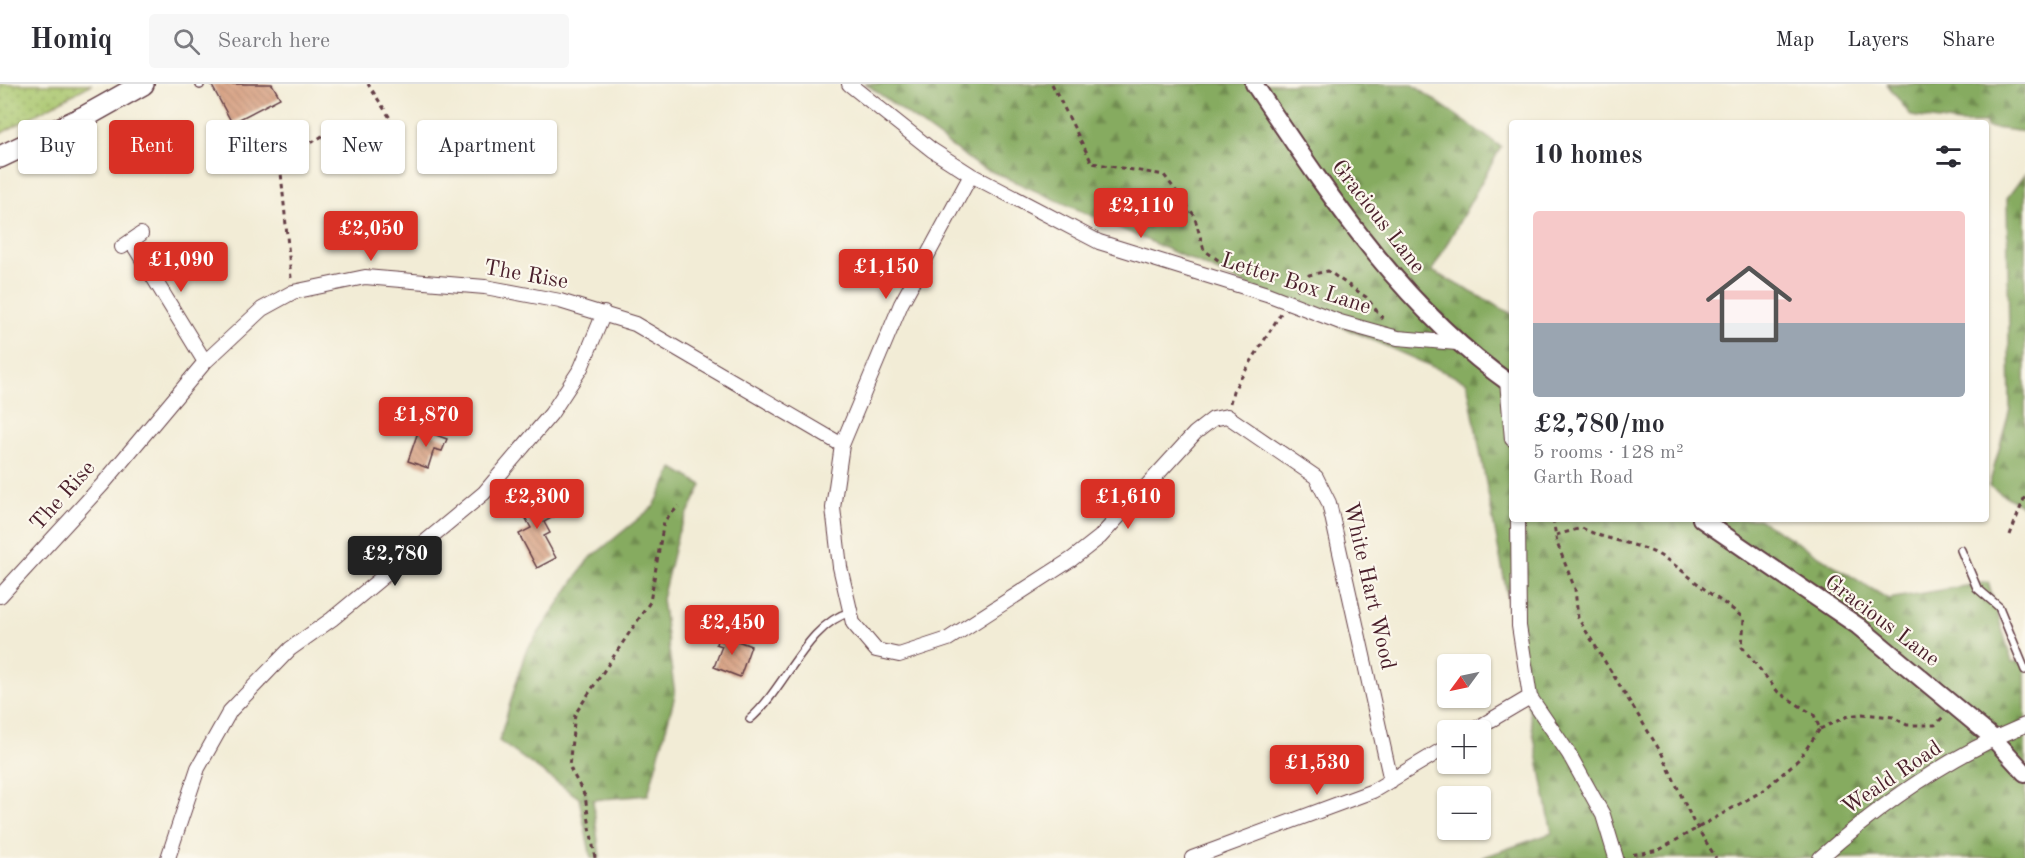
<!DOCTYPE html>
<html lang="en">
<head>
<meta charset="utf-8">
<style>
	:root { --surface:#fff; --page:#f7f7f7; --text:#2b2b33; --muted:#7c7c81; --line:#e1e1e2; --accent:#d93025 }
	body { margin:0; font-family:"Old Standard TT",serif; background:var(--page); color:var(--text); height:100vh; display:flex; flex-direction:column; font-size:22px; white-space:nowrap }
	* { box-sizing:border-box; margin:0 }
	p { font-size:20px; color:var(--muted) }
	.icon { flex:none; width:33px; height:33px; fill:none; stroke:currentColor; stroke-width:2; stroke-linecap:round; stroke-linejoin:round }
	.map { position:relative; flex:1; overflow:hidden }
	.details { position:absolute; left:1509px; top:36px; width:480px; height:402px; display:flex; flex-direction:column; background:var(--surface); border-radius:6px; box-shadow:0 2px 4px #0004 }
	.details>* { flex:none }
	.banner { position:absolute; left:18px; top:36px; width:570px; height:54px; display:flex; gap:12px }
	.needle { width:39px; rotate:237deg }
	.buttons { position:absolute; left:1437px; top:570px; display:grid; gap:12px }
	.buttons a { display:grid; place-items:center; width:54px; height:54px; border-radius:6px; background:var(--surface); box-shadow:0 2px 4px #0004; font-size:30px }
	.price { position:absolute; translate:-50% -51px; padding:0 14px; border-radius:6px; background:var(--accent); color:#fff; font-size:20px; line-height:39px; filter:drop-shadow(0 2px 3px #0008) }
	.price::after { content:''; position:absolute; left:50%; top:36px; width:18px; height:14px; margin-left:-9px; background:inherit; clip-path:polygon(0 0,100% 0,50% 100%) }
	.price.selected { background:#222; color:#fff }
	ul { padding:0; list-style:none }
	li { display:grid; align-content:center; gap:12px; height:318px; padding:0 24px }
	li span { display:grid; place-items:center; height:186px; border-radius:6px; color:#555 }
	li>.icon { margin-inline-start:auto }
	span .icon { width:108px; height:108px; fill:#fffc; stroke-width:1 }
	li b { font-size:26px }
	h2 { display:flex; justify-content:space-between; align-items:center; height:72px; padding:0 24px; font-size:26px }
	.pill { padding:0 21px; border-radius:6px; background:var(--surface); box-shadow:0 2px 4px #0004; font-size:21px; line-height:54px }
	.pill.selected { background:var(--accent); color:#fff }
	header { display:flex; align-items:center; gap:36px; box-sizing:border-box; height:84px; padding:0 30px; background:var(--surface); border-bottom:2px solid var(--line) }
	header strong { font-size:28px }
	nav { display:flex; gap:33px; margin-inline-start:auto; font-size:21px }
	.search { width:420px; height:54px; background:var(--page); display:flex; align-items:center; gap:15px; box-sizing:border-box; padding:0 21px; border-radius:6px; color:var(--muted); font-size:22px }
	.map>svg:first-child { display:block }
	.forest { fill:url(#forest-firs); stroke:#686546; stroke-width:1.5 }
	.park { fill:url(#park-dots); stroke:#7a724c; stroke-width:1.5 }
	.building { fill:url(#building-back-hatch) }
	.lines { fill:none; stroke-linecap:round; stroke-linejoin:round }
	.service-casing { stroke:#633e45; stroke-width:10 }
	.minor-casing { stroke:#633e45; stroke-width:16 }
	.tertiary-casing { stroke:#633e45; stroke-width:20 }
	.primary-casing { stroke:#633e45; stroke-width:24 }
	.path { stroke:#633e45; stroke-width:3; stroke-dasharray:4.5 4.5; stroke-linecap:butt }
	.service { stroke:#fff; stroke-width:7 }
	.minor { stroke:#fff; stroke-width:14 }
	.tertiary { stroke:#fff; stroke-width:16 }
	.primary { stroke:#fff; stroke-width:21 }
	.labels { text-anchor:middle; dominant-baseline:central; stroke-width:4.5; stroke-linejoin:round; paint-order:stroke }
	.street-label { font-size:22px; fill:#4a1f2b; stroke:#fbf7ec }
</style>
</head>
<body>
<header>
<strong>Homiq</strong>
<div class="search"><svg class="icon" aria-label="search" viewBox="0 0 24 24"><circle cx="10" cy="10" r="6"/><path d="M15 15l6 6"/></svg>Search here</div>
<nav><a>Map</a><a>Layers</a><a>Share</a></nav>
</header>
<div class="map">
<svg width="2025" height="774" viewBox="0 0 2025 774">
	<defs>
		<pattern id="forest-firs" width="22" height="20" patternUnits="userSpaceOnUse" patternTransform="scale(1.5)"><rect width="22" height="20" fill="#86ab60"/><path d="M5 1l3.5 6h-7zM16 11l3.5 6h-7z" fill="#708b4f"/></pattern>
		<pattern id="park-dots" width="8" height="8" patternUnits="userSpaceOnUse" patternTransform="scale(1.5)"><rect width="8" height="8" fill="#a9c66d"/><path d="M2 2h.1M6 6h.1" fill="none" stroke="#8ca05a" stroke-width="1.8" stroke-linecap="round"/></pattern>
		<pattern id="building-back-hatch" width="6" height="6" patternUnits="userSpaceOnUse" patternTransform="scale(1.5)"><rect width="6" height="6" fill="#d39777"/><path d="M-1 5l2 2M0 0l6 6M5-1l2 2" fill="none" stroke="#ad7b62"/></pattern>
	</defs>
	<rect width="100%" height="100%" fill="#fbf7ec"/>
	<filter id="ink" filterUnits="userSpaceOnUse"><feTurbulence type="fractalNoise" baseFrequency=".0167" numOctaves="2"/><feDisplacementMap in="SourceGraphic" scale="12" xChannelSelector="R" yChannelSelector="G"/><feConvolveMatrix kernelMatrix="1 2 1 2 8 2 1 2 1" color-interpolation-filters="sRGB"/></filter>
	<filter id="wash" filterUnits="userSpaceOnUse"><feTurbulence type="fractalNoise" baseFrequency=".008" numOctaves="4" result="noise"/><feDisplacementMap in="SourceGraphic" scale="24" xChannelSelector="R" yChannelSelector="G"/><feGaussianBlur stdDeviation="1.35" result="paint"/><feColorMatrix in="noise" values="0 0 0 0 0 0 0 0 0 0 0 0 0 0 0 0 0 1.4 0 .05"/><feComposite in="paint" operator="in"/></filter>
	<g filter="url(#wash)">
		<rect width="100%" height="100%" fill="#f2ecd6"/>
		<path class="forest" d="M866,0H1412L1501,63L1432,187L1512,230V435H1759L1888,515L1988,498L2012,578L2025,576V774H1481L1552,749L1467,298L977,81Z
			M1887,0H2025V48L1986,43V39H1960L1911,32Z
			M2025,90V424L1989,402L2010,325L2007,114Z
			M673,384L702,401L678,449L662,515L675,611L648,711L593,716L600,774H591L579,714L499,657L525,569L588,476L654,422Z"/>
		<path class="park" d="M0,0H92L0,50Z"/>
		<g id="blocks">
			<path class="building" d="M211,0H272L280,14L232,39Z
				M419,345L447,355L442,367L434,365L428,384L408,377Z
				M545,412L555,432L544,438L550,449L544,452L556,474L537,484L519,450L531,444L518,420L529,414L532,419Z
				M719,550L751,562L740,593L714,583L722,562L716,560Z"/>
		</g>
	</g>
	<g filter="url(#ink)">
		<use href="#blocks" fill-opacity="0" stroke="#633e45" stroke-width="1.5"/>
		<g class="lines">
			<g class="service-casing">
				<path id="service" d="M200,0V1
					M1961,466L1977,504L1999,523L2025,586
					M750,635C785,605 807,539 851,528"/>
			</g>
			<g class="minor-casing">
				<path id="minor" d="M849,0L932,66L971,91L1099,158L1267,210L1340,238L1398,254L1457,259
					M971,91L901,220L842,361L833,424L840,483L853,539L876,566L899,571L948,555L1072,475L1100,453L1195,349L1213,335L1227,332L1316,393L1329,419L1391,697
					M131,157L205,278
					M122,163L141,150
					M1507,297L1512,355
					M1518,435L1519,542L1530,613L1569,670L1603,731L1616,774
					M0,512L102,401L205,278L262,225L293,208L365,193L485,203L560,217L635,240L842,361
					M1474,646L1530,613
					M168,774L198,684L230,627L290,565L332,535L484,409L551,330L581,284L604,229
					M1192,774L1373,707L1448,662
					M1820,774C1881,720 1949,672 2025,641"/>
			</g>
			<g class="tertiary-casing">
				<path id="tertiary" d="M1254,0C1328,110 1402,224 1512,301
					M1701,435L1858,542L1993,654L2025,689"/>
			</g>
			<g class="primary-casing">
				<path id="primary" d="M0,73L86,32L143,0"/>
			</g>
			<path class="path" d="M1052,0L1092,79L1164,91L1194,131L1204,166L1225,181
				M291,194L280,78L332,46L392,37L368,0
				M1297,206L1309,191L1328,187L1366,213L1383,235
				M1230,319L1233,307L1281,229
				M1553,435L1557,459L1575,505L1578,534L1662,670L1693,737L1716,774
				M1556,451L1582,444C1601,454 1622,457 1643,464C1672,474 1691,496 1715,513C1726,521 1734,525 1744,535L1742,563L1778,608L1814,631L1820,645L1799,675L1764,706L1659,766L1630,771
				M2010,451L2025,412
				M1820,645L1848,632L1862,630L1893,633L1907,641H1935L1944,632
				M595,774L585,712L569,682L575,630L650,518L664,437L679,422"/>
			<use href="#service" class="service"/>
			<use href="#minor" class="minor"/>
			<use href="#tertiary" class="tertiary"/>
			<use href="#primary" class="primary"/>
		</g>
	</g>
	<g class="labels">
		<g class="street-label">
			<text transform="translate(1378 133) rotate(52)">Gracious Lane</text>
			<text transform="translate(526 191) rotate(10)">The Rise</text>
			<text transform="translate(1296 200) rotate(18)">Letter Box Lane</text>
			<text transform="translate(63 412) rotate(-48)">The Rise</text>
			<text transform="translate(1369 502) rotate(77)">White Hart Wood</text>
			<text transform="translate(1882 537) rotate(37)">Gracious Lane</text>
			<text transform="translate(1892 694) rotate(-34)">Weald Road</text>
		</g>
	</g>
</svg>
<div class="buttons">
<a><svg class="needle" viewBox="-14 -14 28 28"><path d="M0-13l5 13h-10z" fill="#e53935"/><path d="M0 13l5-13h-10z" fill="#7c7c81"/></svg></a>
<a>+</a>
<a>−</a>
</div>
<b class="price" style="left:1141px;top:155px">£2,110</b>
<b class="price" style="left:371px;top:178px">£2,050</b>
<b class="price" style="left:181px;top:209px">£1,090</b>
<b class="price" style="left:886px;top:216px">£1,150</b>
<b class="price" style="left:426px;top:364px">£1,870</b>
<b class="price" style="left:537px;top:446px">£2,300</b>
<b class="price" style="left:1128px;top:446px">£1,610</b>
<b class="price selected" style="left:395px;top:503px">£2,780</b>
<b class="price" style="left:732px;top:572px">£2,450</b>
<b class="price" style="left:1317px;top:712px">£1,530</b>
<div class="banner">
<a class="pill">Buy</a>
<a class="pill selected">Rent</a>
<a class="pill">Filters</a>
<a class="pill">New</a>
<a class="pill">Apartment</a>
</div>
<section class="details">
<h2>10 homes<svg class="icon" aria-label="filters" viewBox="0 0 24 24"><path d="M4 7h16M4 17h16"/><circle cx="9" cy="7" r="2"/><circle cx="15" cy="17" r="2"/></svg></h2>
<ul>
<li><span style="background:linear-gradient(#f6c9c9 60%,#9aa5b1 0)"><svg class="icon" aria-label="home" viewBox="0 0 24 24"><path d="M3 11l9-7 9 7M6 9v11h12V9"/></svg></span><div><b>£2,780/mo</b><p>5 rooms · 128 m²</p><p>Garth Road</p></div></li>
</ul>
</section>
</div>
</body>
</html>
